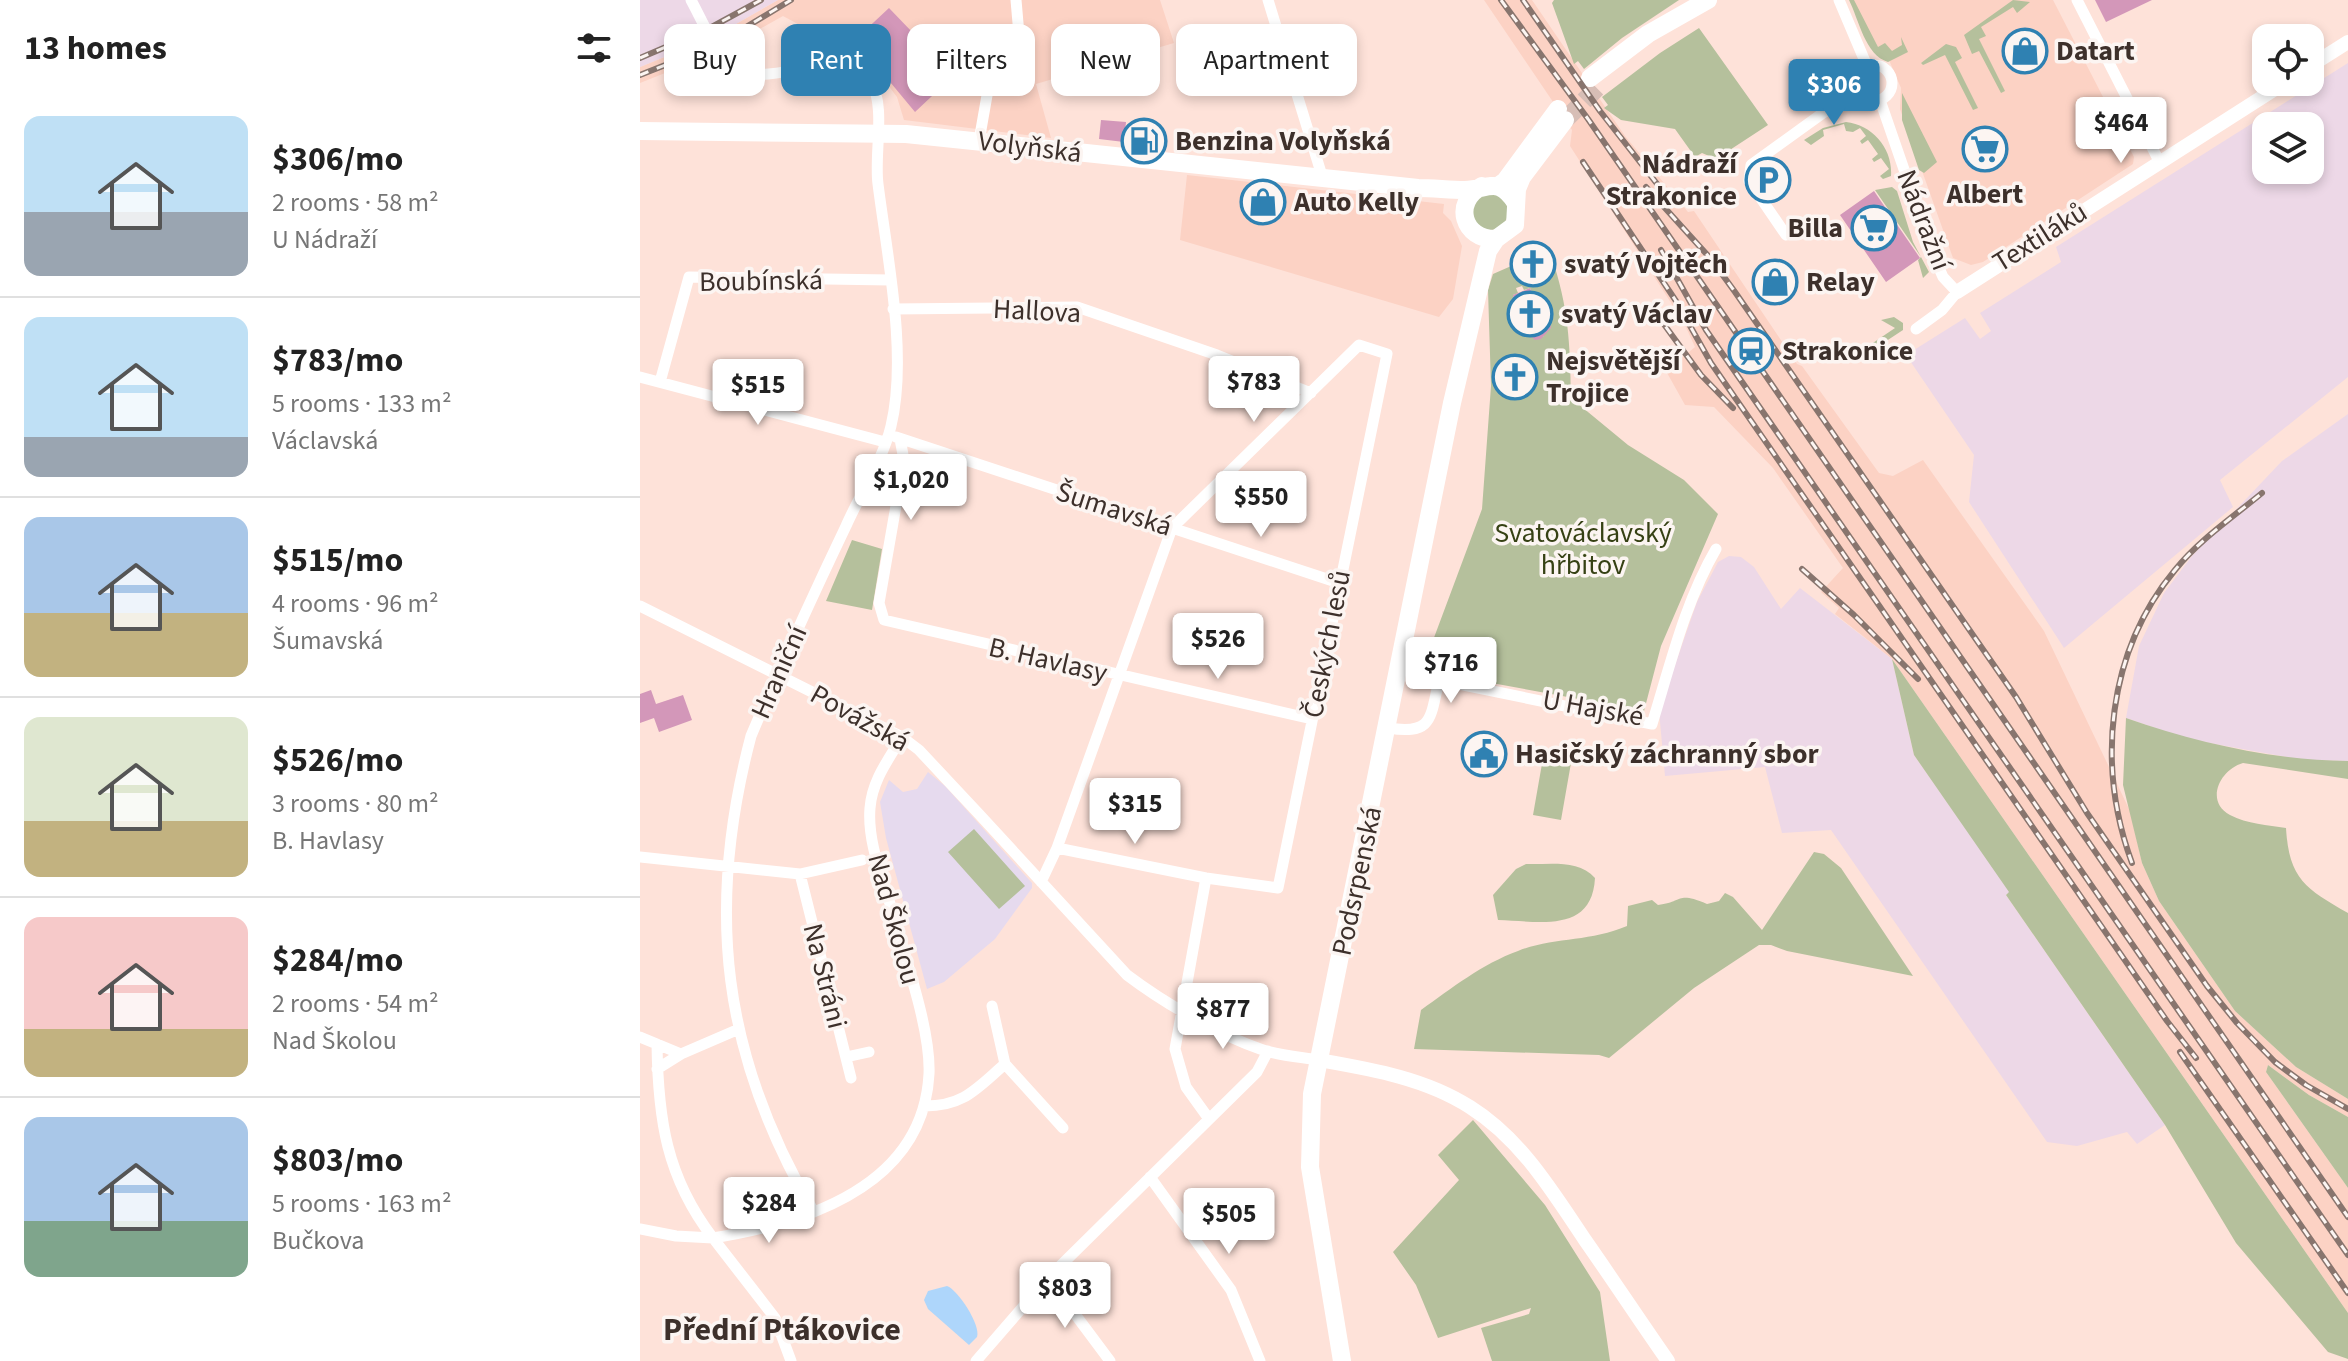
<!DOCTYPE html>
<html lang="en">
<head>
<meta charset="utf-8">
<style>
	:root { --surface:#fff; --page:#f6f6f6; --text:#222; --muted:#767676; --line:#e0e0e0; --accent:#2f81b2 }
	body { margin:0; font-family:"Source Sans 3",sans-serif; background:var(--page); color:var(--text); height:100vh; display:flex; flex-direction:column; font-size:30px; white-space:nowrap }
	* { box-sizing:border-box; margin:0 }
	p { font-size:26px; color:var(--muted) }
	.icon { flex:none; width:44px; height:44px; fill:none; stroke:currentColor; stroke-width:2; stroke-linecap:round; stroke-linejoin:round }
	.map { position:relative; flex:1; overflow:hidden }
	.drawer { display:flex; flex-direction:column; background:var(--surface); width:640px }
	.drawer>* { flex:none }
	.guide { position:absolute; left:24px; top:24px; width:760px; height:72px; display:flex; gap:16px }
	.tools { position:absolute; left:1612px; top:24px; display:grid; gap:16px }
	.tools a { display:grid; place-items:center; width:72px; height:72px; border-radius:16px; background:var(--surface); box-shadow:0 4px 12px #0003; font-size:40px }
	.price { position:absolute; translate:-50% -68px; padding:0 18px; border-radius:8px; background:#fff; color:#222; font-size:26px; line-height:52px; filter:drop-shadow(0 2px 4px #0008) }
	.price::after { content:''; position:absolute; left:50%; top:48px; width:24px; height:18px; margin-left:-12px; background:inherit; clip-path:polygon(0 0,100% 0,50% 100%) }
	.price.on { background:var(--accent); color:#fff }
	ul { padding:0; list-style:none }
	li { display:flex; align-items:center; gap:24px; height:200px; padding:0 24px }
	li+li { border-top:2px solid var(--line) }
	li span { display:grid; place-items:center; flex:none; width:224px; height:160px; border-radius:16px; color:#555 }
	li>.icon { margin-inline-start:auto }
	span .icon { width:96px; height:96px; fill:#fffc; stroke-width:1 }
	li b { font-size:34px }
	h2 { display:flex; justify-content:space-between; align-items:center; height:96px; padding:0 24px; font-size:34px }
	.tag { padding:0 28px; border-radius:16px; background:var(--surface); box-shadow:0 4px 12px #0003; font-size:28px; line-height:72px }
	.tag.on { background:var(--accent); color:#fff }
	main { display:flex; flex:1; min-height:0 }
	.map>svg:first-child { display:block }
	.built { fill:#fcd2c4 }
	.industrial { fill:#edd8e7; fill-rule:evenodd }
	.education { fill:#e6daee }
	.green { fill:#b5c09c; fill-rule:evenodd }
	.water { fill:#aed6fb }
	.building { fill:#d397b9 }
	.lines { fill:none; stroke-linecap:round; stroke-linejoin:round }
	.primary-tunnel { stroke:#d7beb6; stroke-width:18; stroke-dasharray:18 9; stroke-linecap:butt }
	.minor { stroke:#fff; stroke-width:11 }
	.tertiary { stroke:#fff; stroke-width:14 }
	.primary { stroke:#fff; stroke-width:18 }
	.rail-casing { stroke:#88756e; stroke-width:6 }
	.rail { stroke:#fcf5f2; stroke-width:3; stroke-dasharray:9; stroke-linecap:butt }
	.labels { text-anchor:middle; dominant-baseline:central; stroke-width:7; stroke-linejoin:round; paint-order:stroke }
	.poi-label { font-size:28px; font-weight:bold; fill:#3d302b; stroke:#fcf5f2; text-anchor:start }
	.street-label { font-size:28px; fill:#3d302b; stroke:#fcf5f2 }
	.park-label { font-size:28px; fill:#364114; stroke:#fcf5f2 }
	.quarter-label { font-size:32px; font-weight:bold; fill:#3d302b; stroke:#fcf5f2 }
</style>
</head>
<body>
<main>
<section class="drawer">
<h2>13 homes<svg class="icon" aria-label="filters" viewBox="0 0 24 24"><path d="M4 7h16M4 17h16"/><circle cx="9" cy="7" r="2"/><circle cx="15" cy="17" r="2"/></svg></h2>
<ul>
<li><span style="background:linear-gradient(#bfe0f5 60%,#9aa5b1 0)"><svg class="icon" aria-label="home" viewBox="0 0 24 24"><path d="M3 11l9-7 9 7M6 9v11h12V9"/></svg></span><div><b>$306/mo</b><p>2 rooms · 58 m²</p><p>U Nádraží</p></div></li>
<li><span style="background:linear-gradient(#bfe0f5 75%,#9aa5b1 0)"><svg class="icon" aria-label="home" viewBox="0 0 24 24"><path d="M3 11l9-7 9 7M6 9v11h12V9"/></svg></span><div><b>$783/mo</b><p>5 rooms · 133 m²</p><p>Václavská</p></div></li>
<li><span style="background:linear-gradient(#a9c7e8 60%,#c2b280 0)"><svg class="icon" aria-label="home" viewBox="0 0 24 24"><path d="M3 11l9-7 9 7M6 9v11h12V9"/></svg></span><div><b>$515/mo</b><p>4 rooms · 96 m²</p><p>Šumavská</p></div></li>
<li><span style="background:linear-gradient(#dfe7d0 65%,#c2b280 0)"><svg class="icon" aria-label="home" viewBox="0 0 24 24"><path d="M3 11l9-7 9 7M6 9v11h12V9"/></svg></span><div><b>$526/mo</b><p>3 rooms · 80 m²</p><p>B. Havlasy</p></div></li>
<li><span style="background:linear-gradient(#f6c9c9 70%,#c2b280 0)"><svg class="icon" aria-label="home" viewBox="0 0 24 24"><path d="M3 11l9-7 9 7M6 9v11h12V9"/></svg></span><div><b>$284/mo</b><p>2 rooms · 54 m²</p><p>Nad Školou</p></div></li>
<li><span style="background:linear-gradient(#a9c7e8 65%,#7fa58c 0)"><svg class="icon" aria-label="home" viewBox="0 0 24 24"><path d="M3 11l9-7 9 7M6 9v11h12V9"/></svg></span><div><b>$803/mo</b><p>5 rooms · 163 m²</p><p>Bučkova</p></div></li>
</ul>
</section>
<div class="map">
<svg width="1708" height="1361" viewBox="0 0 1708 1361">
	<rect width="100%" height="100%" fill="#fee2d9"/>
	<path class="built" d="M138,0H520L534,43L396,84L411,138L264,120L257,97L225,55L210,46L189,41L143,16L80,51L0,83V67L73,37Z
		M844,0H892L985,136L1048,212L1054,211L1157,364L1162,366L1239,473L1253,476L1283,460L1404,631L1490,811L1502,863L1519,901L1595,1011L1656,1067L1708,1099V1117L1669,1095L1628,1065L1626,1072L1708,1188V1313L1252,659L1195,614L1199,608L1181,592L1203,568L1133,468L1074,407L1045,405L1026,371L1055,347L1044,323L930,146L932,130Z
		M1211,0H1413L1494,157L1493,164L1343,262L1331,265L1313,258L1260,109L1261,88L1249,60L1239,58Z
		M547,175L804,204L803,213L811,221L822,246L813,299L799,317L540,240Z"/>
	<path class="industrial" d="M0,0H138L73,37L0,67Z
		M1708,63V377L1580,480L1593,507L1424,648L1329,502L1334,455L1266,355L1325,318L1340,339L1351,331L1340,313L1421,262L1416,247ZM1670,126V170H1626V126Z
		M1708,414V761L1663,760L1547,739L1486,718L1499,646L1524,593L1552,556L1642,461Z
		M1089,556L1101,557L1114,567L1141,609L1160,588L1252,659L1274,755L1370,892L1366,895L1525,1125L1497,1144L1487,1132L1437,1146L1407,1142L1191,830L1142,833L1125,767L1025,776L1019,711L1057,602L1078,562Z"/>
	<path class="education" d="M288,772L305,786L392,883V888L355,939L304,982L287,989L246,838L240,802L249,780L263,792L277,789Z"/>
	<path class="green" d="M914,0H1039L982,38L944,69L938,61L934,64L912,3Z
		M1209,0H1214L1238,47L1245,43L1252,51L1262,45L1261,37L1268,52L1248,62C1225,55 1219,20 1209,0Z
		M1373,0L1390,2L1377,13L1373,7L1341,27L1346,36L1339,39L1365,91L1361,93L1339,51L1332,54L1324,35Z
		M1059,28L1128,125L1076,159L1062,153L1055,157L1035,129L981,120L964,108L968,105L962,97L1020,53Z
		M1306,44L1316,47L1322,58L1315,62L1338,108L1333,110L1305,55L1283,65L1281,63Z
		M1262,93L1297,162L1284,173L1279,170L1262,120Z
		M1206,122C1233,125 1253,149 1251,176L1243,179L1240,176L1249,169L1241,158L1234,162L1232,159L1238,154L1228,140L1222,144L1220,141L1226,136L1220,128L1213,132L1206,131L1204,124L1183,130L1184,136L1171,145L1164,140L1183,128Z
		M1252,187L1257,191L1273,242L1289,272L1283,278L1278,260L1281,257L1235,190Z
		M832 212a18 18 0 1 1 36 0a18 18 0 1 1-36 0Z
		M896,255L900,259L911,255C929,309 930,342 931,398L988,445L1044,480L1078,514L1021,646L1004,711L808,675L813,651L792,643L842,509L851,386L848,290L853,274ZM882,286L884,290L890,288L903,318L911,328L905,330L903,337L891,331L885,333L882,327L885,325L873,295L878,293L876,288Z
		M1254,317L1263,323V330L1216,361L1202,356V347L1218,353L1255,328L1241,320Z
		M212,540L242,549L232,610L186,601Z
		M1252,659L1708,1313V1359L1688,1352L1596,1243L1525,1125L1366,895L1369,892L1274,755Z
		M1486,718C1558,743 1632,760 1708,761V779L1603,763C1579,770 1565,802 1590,815C1607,824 1628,825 1646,828C1649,879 1666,889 1708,913V1099L1656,1067L1595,1011L1519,901L1502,863L1483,785Z
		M903,758L931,763L921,820L893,815Z
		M334,829L385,886L359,909L308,852Z
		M1174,852L1184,854L1201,868L1273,976L1147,951L1131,945H1119L1054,988L969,1058L959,1055L774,1049L781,1010C812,988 842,964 878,951C913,937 950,942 987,926L988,906L1012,900L1018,905C1044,902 1036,891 1067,904L1079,901L1085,893L1093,897L1122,930Z
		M886,864C910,865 938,859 955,878C952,934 899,921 858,920L853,895L876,869Z
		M1628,1065L1669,1095L1708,1117V1188L1626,1072Z
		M833,1120L905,1205L960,1292L970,1361H852L841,1328L889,1314L891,1308L798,1338L776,1285L753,1252L819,1180L798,1155Z"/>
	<path class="water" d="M307,1286C318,1290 341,1325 337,1337L329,1345L288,1309L284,1300L288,1291Z"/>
	<path class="building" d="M1455,0H1512L1466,22Z
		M249,8L274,34L268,39L308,81L275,112L221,47L219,36Z
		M461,120L486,122L484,142L459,139Z
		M1234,191L1280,258L1246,282L1200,215Z
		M890,288L902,314L909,318L911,328L901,339L895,340L882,327L873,295Z
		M11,690L16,704L43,695L52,720L19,732L14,718L0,723V694Z"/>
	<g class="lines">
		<path class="primary-tunnel" d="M925,120L957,88"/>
		<path class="minor" d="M51,0C61,18 77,56 92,67C129,93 202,39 231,82C246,106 234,155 238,184C247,256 268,355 251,426C243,460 220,494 206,526C173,595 141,665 111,736C65,910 82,1056 174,1212
			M628,0L683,179
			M1199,0L1227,66
			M1437,0L1520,163
			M1216 83a18 18 0 1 1 36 0a18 18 0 1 1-36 0Z
			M1240,100L1295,259L1303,277L1317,292L1302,310L1276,329
			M339,141L352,67L380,46L376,0
			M1146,235L1109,181L1111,165L1183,113L1219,92
			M253,309L437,307L577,355L671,393
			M0,377L245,442
			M20,382L49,277L250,280
			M256,437L699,583
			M260,439L264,460L239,603L244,620L672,719
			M0,606L262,737L279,750L338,813L487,975C524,1003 579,1035 623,1050C641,1056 660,1057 679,1060
			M748,728C793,735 790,719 799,680L1012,724C1030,666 1045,602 1076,549
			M0,857L160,874L222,860
			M160,874L211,1078
			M566,878L535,1049L546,1087L569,1119
			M401,882L417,848L532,528L719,345L747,354L638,888L566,878L417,848
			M352,1006L365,1064L423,1128
			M0,1037L41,1054
			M17,1044C18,1118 26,1177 73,1238C167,1223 283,1186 289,1074C291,1030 265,958 253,914C244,881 227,843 230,808C232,781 248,760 262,737
			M206,1057L229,1052
			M17,1069L41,1054L99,1029
			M285,1106C324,1106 337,1088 365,1064
			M510,1177L591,1290L620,1361
			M0,1229L36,1236L73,1238L135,1318L151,1361
			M408,1278L470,1361
			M336,1361L408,1278L617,1072L628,1051"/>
		<path class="tertiary" d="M1670,66L1708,42
			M1317,292L1646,82
			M679,1060C730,1069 785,1078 830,1107C881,1139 912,1191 945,1240C973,1280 1000,1321 1028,1361"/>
		<path class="primary" d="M950,78L1008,34L1068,0
			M0,131L266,134L778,188C794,188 809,190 825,190C850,189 858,176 876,203
			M842,186C812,202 823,240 856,239L875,225L877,189L882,177L925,120
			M858,186L865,181L918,109
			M702,1361L670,1167L672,1094L812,403L848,251L856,239"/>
		<g class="rail-casing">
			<path id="rail" d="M861,0L948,119L1708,1217
				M883,0L960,111L1025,194
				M0,58L68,29L121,0
				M0,75L76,45L151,0
				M943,162L1036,301L1071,363L1527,1021L1556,1058
				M1006,187L1071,259L1095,292L1376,697L1447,813L1567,986L1597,1023L1635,1062L1666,1085L1708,1109
				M1021,250L1066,330L1708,1255
				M1015,312L1061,375L1093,408
				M1162,569L1214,615L1278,679
				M1492,863C1456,765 1467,652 1535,570C1559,540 1593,517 1622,493
				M1540,1052L1708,1293"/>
		</g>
		<use href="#rail" class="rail"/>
	</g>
	<defs>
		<g id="shop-ring" transform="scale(2.3)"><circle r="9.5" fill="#fcf5f2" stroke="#2f81b2" stroke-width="1.5"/><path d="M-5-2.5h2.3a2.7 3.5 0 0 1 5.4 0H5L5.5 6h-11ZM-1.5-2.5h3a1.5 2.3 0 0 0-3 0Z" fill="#2f81b2"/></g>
		<g id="fuel-ring" transform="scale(2.3)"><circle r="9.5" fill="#fcf5f2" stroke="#2f81b2" stroke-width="1.5"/><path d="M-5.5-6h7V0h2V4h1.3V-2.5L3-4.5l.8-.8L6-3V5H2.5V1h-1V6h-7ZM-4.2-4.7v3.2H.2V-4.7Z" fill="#2f81b2"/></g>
		<g id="supermarket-ring" transform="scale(2.3)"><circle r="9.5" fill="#fcf5f2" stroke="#2f81b2" stroke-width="1.5"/><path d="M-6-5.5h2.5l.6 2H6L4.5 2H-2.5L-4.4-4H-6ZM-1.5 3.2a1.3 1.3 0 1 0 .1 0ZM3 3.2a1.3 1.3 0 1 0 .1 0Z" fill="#2f81b2"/></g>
		<g id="parking-ring" transform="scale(2.3)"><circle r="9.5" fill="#fcf5f2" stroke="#2f81b2" stroke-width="1.5"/><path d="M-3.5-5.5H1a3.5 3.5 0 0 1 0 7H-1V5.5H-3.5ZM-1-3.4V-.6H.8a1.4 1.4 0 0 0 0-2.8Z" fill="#2f81b2"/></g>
		<g id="church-ring" transform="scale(2.3)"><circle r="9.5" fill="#fcf5f2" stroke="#2f81b2" stroke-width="1.5"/><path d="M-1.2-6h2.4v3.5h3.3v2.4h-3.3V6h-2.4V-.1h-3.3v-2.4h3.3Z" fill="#2f81b2"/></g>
		<g id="station-ring" transform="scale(2.3)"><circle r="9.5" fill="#fcf5f2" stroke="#2f81b2" stroke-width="1.5"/><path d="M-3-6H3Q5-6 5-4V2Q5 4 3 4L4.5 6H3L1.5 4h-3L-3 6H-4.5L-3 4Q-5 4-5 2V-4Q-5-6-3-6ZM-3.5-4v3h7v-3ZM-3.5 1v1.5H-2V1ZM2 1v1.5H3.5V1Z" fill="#2f81b2"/></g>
		<g id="civic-ring" transform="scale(2.3)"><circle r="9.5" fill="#fcf5f2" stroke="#2f81b2" stroke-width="1.5"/><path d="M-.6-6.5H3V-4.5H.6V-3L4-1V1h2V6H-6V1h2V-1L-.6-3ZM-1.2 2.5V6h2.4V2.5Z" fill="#2f81b2"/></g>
	</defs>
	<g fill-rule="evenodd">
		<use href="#shop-ring" x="1385" y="51"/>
		<use href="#fuel-ring" x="504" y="141"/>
		<use href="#supermarket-ring" x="1345" y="149"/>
		<use href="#parking-ring" x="1128" y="180"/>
		<use href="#shop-ring" x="623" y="202"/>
		<use href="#supermarket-ring" x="1234" y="228"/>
		<use href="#church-ring" x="893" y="264"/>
		<use href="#shop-ring" x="1135" y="282"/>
		<use href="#church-ring" x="890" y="314"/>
		<use href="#station-ring" x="1111" y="351"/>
		<use href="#church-ring" x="875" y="377"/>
		<use href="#civic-ring" x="844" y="754"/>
	</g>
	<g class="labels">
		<g class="poi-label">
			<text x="1416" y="51">Datart</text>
			<text x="535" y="141">Benzina Volyňská</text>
			<text x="1097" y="164" text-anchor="end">Nádraží<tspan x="1097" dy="32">Strakonice</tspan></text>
			<text x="1345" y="194" text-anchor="middle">Albert</text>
			<text x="654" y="202">Auto Kelly</text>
			<text x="1203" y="228" text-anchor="end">Billa</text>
			<text x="924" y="264">svatý Vojtěch</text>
			<text x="1166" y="282">Relay</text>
			<text x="921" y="314">svatý Václav</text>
			<text x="1142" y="351">Strakonice</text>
			<text x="906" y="361">Nejsvětější<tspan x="906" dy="32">Trojice</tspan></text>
			<text x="875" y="754">Hasičský záchranný sbor</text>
		</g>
		<g class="street-label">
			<text transform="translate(390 147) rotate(7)">Volyňská</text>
			<text transform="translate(1284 220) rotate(69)">Nádražní</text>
			<text transform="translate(1400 237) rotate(-32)">Textiláků</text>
			<text transform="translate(121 281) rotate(-1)">Boubínská</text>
			<text transform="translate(397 311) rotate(3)">Hallova</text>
			<text transform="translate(474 509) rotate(18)">Šumavská</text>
			<text transform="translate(687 644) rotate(-79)">Českých lesů</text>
			<text transform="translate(408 660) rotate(13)">B. Havlasy</text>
			<text transform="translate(139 672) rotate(-66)">Hraniční</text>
			<text transform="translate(953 708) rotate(10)">U Hajské</text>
			<text transform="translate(220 718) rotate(29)">Povážská</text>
			<text transform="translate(717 881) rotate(-78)">Podsrpenská</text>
			<text transform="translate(254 919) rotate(75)">Nad Školou</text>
			<text transform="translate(185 976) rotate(76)">Na Stráni</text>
		</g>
		<g class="park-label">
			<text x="943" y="533">Svatováclavský<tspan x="943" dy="32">hřbitov</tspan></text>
		</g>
		<g class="quarter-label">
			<text x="142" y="1330">Přední Ptákovice</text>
		</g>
	</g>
</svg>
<div class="tools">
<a><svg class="icon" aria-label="locate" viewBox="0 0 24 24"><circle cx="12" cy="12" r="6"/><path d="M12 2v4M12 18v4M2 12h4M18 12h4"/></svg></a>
<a><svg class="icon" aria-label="layers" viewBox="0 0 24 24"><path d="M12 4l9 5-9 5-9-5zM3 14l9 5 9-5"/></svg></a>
</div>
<b class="price on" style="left:1194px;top:127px">$306</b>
<b class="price" style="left:1481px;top:165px">$464</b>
<b class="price" style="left:614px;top:424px">$783</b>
<b class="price" style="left:118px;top:427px">$515</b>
<b class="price" style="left:271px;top:522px">$1,020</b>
<b class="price" style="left:621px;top:539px">$550</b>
<b class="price" style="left:578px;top:681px">$526</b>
<b class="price" style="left:811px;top:705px">$716</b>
<b class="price" style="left:495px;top:846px">$315</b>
<b class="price" style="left:583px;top:1051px">$877</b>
<b class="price" style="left:129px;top:1245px">$284</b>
<b class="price" style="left:589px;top:1256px">$505</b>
<b class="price" style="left:425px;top:1330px">$803</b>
<div class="guide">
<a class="tag">Buy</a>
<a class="tag on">Rent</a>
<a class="tag">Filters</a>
<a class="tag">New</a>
<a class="tag">Apartment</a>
</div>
</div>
</main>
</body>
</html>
